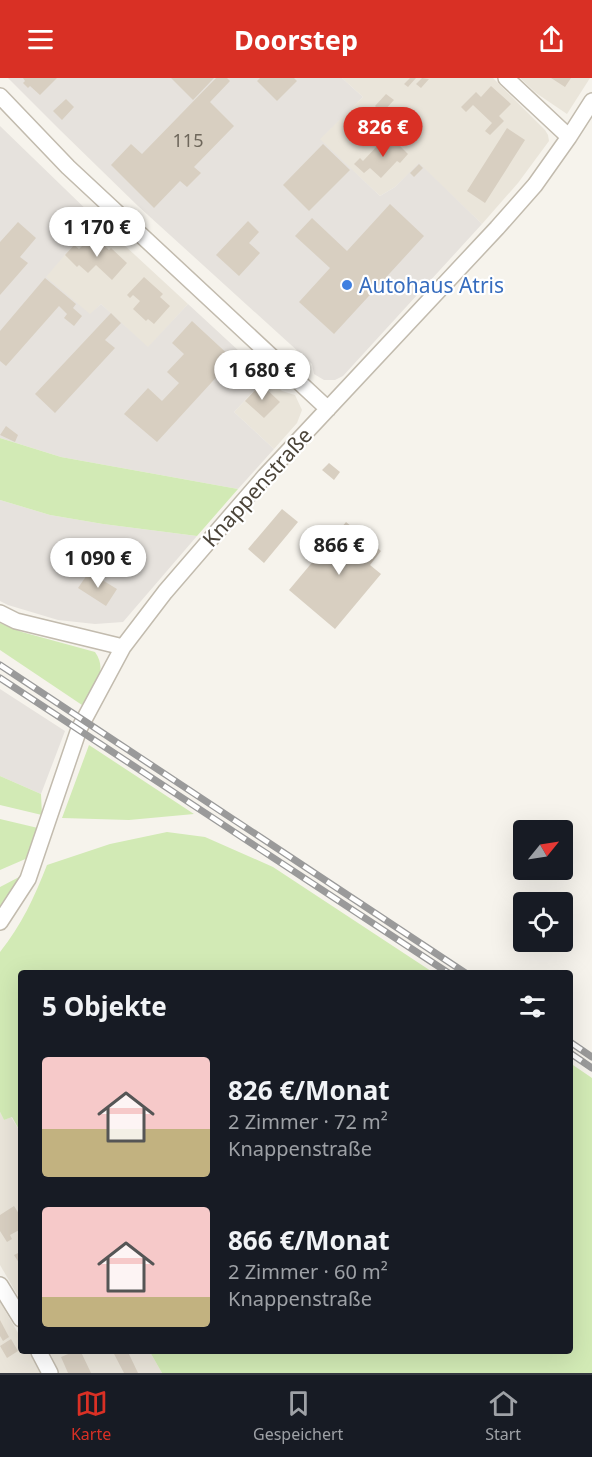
<!DOCTYPE html>
<html lang="de">
<head>
<meta charset="utf-8">
<style>
	:root { --surface:#171b24; --page:#20242c; --text:#f1f3f6; --muted:#9ea1a6; --line:#363941; --accent:#d93025 }
	body { margin:0; font-family:"Noto Sans",sans-serif; background:var(--page); color:var(--text); height:100vh; display:flex; flex-direction:column; font-size:22px; white-space:nowrap }
	* { box-sizing:border-box; margin:0 }
	p { font-size:20px; color:var(--muted) }
	.icon { flex:none; width:33px; height:33px; fill:none; stroke:currentColor; stroke-width:2; stroke-linecap:round; stroke-linejoin:round }
	.map { position:relative; flex:1; overflow:hidden }
	.details { position:absolute; left:18px; top:892px; width:555px; height:384px; display:flex; flex-direction:column; background:var(--surface); border-radius:6px; box-shadow:0 6px 24px #0002 }
	.details>* { flex:none }
	.needle { width:39px; rotate:60deg }
	.fabs { position:absolute; left:513px; top:742px; display:grid; gap:12px }
	.fabs a { display:grid; place-items:center; width:60px; height:60px; border-radius:6px; background:var(--surface); box-shadow:0 6px 24px #0002; font-size:30px }
	.price { position:absolute; translate:-50% -51px; padding:0 14px; border-radius:21px; background:#fff; color:#222; font-size:20px; line-height:39px; filter:drop-shadow(0 2px 3px #0008) }
	.price::after { content:''; position:absolute; left:50%; top:36px; width:18px; height:14px; margin-left:-9px; background:inherit; clip-path:polygon(0 0,100% 0,50% 100%) }
	.price.selected { background:var(--accent); color:#fff }
	ul { padding:0; list-style:none }
	li { display:flex; align-items:center; gap:18px; height:150px; padding:0 24px }
	li span { display:grid; place-items:center; flex:none; width:168px; height:120px; border-radius:6px; color:#555 }
	li>.icon { margin-inline-start:auto }
	span .icon { width:72px; height:72px; fill:#fffc; stroke-width:1 }
	li b { font-size:26px }
	h2 { display:flex; justify-content:space-between; align-items:center; height:72px; padding:0 24px; font-size:26px }
	header { display:flex; justify-content:space-between; align-items:center; height:78px; padding:0 24px; background:var(--accent); color:#fff; font-size:27px; font-weight:700 }
	.menu { display:flex; justify-content:space-around; align-items:center; height:84px; border-top:2px solid var(--line); background:var(--surface); font-size:16px; color:var(--muted) }
	.menu a { display:grid; justify-items:center; gap:3px }
	.menu .selected { color:var(--accent) }
	.map>svg:first-child { display:block }
	.residential { fill:#eae5da }
	.industrial { fill:#e6e2dd }
	.green { fill:#d2eab5 }
	.building { fill:#d8cfc1 }
	.lines { fill:none; stroke-linecap:round; stroke-linejoin:round }
	.minor-casing { stroke:#c2bbae; stroke-width:18 }
	.minor { stroke:#fff; stroke-width:15 }
	.rail-casing { stroke:#9a9a9a; stroke-width:7 }
	.rail { stroke:#fff; stroke-width:4.5; stroke-dasharray:14; stroke-linecap:butt }
	.shop-dot { fill:#3f7fe0; stroke:#fff; stroke-width:2 }
	.labels { text-anchor:middle; dominant-baseline:central; stroke-width:4.5; stroke-linejoin:round; paint-order:stroke }
	.number-label { font-size:18px; fill:#6e675b }
	.shop-label { font-size:21px; fill:#366cbe; stroke:#fff; text-anchor:start }
	.street-label { font-size:21px; fill:#4b4439; stroke:#fff }
</style>
</head>
<body>
<header><svg class="icon" aria-label="menu" viewBox="0 0 24 24"><path d="M4 6h16M4 12h16M4 18h16"/></svg>Doorstep<svg class="icon" aria-label="share" viewBox="0 0 24 24"><path d="M12 15V3M7 8l5-5 5 5M5 13v7h14v-7"/></svg></header>
<div class="map">
<svg width="592" height="1295" viewBox="0 0 592 1295">
	<rect width="100%" height="100%" fill="#f6f3ec"/>
	<path class="residential" d="M342,0H493L545,52L548,57L549,63L518,105L482,146L419,86L395,109L380,118L319,61L363,19Z
		M520,0H590L567,36L536,15Z
		M96,141L188,226L148,270L101,226L90,237L45,199Z
		M267,299L282,313L295,317L302,332L297,345L274,371L234,334Z
		M0,1034L4,1042L11,1039L21,1055V1223L0,1187Z
		M0,1224L21,1260V1274H29L40,1295H0Z
		M50,1274H150L162,1295H59Z"/>
	<path class="industrial" d="M8,0H342L363,19L320,61L380,118L395,109L419,85L482,146L343,298L335,302H324L314,296L312,286L138,128L60,52Z
		M0,48L96,141L46,199L90,236L101,226L148,269L188,226L267,299L234,334L274,371L238,411L61,379L0,360Z
		M0,422L50,437L103,446L197,458L123,544L95,546L58,542L8,527L0,523Z
		M0,611L65,653L41,716L0,698Z"/>
	<path class="green" d="M0,360L61,379L238,411L197,458L103,446L50,437L0,422Z
		M0,545L22,554L95,574C109,594 93,608 82,627L0,572Z
		M89,667L194,736L129,742L62,740Z
		M0,698L41,716L42,737L0,727Z
		M0,741L38,750L30,779L0,792Z
		M167,754L205,759L273,789L434,895L21,896V1055L12,1039L4,1042L0,1034V874C21,848 35,818 47,787L110,766Z
		M23,797L0,831V809Z
		M570,985L592,1000V1295H162L150,1274H570Z"/>
	<path class="building" d="M23,0H57L40,17L30,8L28,10L23,5L25,3Z
		M171,0H214L193,22Z
		M216,0H227L230,3L210,24L234,48L194,89L201,95L187,109L180,103L154,130L111,87L131,66L142,76Z
		M260,0H294L297,3L277,23L257,3Z
		M410,0H416L408,9L404,6Z
		M422,0L429,1L421,10L416,6Z
		M551,0H571L565,9Z
		M491,8L511,26L499,38L504,43L490,57L485,53L492,45L473,27L466,34L461,29L476,14L481,19Z
		M386,16L394,22L382,35L375,28Z
		M66,21L74,29L62,42L53,33Z
		M393,32L402,40L396,47L385,37L389,33L391,35Z
		M507,50L525,62L485,125L467,113Z
		M390,58L408,76L400,85L397,83L381,100L370,90L364,95L354,86L360,80L363,83L379,66L381,67Z
		M323,66L350,92L309,133L283,107Z
		M419,86L423,90L414,99L410,95Z
		M390,126L424,158L334,256L299,224L330,190L295,158L312,140L347,173Z
		M248,143L259,154L249,165L260,175L239,198L216,177Z
		M18,144L36,160L20,179L28,185L0,217V164Z
		M93,157L109,172L111,170L127,185L112,202L96,187L88,195L79,187L77,189L65,177L74,167L79,171Z
		M144,199L163,216L160,219L170,228L154,246L148,241L146,243L133,231L140,223L133,217L130,220L127,217Z
		M45,200L76,226L73,230L82,238L74,248L64,240L67,236L59,228L6,288L0,283V253Z
		M111,235L121,245L105,262L115,270L55,335L35,316Z
		M192,243L233,281L157,364L124,336L148,310L162,323L179,305L167,294L184,276L172,265Z
		M261,306L280,324L264,340L245,323Z
		M6,348L18,357L15,364L0,357Z
		M329,385L340,394L334,402L322,392Z
		M282,431L298,444L264,485L248,471Z
		M346,444L381,473L370,487L381,496L335,551L289,512Z
		M89,494L117,511L106,528L78,510Z
		M14,1128L21,1139V1151L10,1157L12,1161L7,1164L0,1153V1137Z
		M20,1174L21,1176V1188L14,1177Z
		M0,1242L9,1259L3,1263L0,1258Z
		M11,1261L18,1273L7,1280L0,1268Z
		M73,1274H81L91,1295H68L61,1279Z
		M113,1274H128L138,1295H124Z"/>
	<g class="lines">
		<g class="minor-casing">
			<path id="minor" d="M506,0L569,59
				M0,18L68,89L328,331
				M0,535L16,543L123,569
				M0,844L28,801L79,651L123,569L165,514L265,398L497,150L535,107L569,59L592,23
				M0,1207L21,1241
				M39,1274L50,1295"/>
		</g>
		<use href="#minor" class="minor"/>
		<g class="rail-casing">
			<path id="rail" d="M0,587L467,896
				M0,600L450,896
				M570,964L592,979
				M570,975L592,990"/>
		</g>
		<use href="#rail" class="rail"/>
	</g>
	<circle class="shop-dot" cx="347" cy="207" r="6"/>
	<g class="labels">
		<g class="number-label">
			<text x="188" y="62">115</text>
		</g>
		<g class="shop-label">
			<text x="359" y="207">Autohaus Atris</text>
		</g>
		<g class="street-label">
			<text transform="translate(257 409) rotate(-48)">Knappenstraße</text>
		</g>
	</g>
</svg>
<div class="fabs">
<a><svg class="needle" viewBox="-14 -14 28 28"><path d="M0-13l5 13h-10z" fill="#e53935"/><path d="M0 13l5-13h-10z" fill="#9ea1a6"/></svg></a>
<a><svg class="icon" aria-label="locate" viewBox="0 0 24 24"><circle cx="12" cy="12" r="6"/><path d="M12 2v4M12 18v4M2 12h4M18 12h4"/></svg></a>
</div>
<b class="price selected" style="left:383px;top:80px">826 €</b>
<b class="price" style="left:97px;top:180px">1 170 €</b>
<b class="price" style="left:262px;top:323px">1 680 €</b>
<b class="price" style="left:339px;top:498px">866 €</b>
<b class="price" style="left:98px;top:511px">1 090 €</b>
<section class="details">
<h2>5 Objekte<svg class="icon" aria-label="filters" viewBox="0 0 24 24"><path d="M4 7h16M4 17h16"/><circle cx="9" cy="7" r="2"/><circle cx="15" cy="17" r="2"/></svg></h2>
<ul>
<li><span style="background:linear-gradient(#f6c9c9 60%,#c2b280 0)"><svg class="icon" aria-label="home" viewBox="0 0 24 24"><path d="M3 11l9-7 9 7M6 9v11h12V9"/></svg></span><div><b>826 €/Monat</b><p>2 Zimmer · 72 m²</p><p>Knappenstraße</p></div></li>
<li><span style="background:linear-gradient(#f6c9c9 75%,#c2b280 0)"><svg class="icon" aria-label="home" viewBox="0 0 24 24"><path d="M3 11l9-7 9 7M6 9v11h12V9"/></svg></span><div><b>866 €/Monat</b><p>2 Zimmer · 60 m²</p><p>Knappenstraße</p></div></li>
</ul>
</section>
</div>
<nav class="menu">
<a class="selected"><svg class="icon" aria-label="map" viewBox="0 0 24 24"><path d="M3 6l6-2 6 2 6-2v14l-6 2-6-2-6 2zM9 4v14M15 6v14"/></svg>Karte</a>
<a><svg class="icon" aria-label="saved" viewBox="0 0 24 24"><path d="M7 4h10v16l-5-4-5 4z"/></svg>Gespeichert</a>
<a><svg class="icon" aria-label="home" viewBox="0 0 24 24"><path d="M3 11l9-7 9 7M6 9v11h12V9"/></svg>Start</a>
</nav>
</body>
</html>
